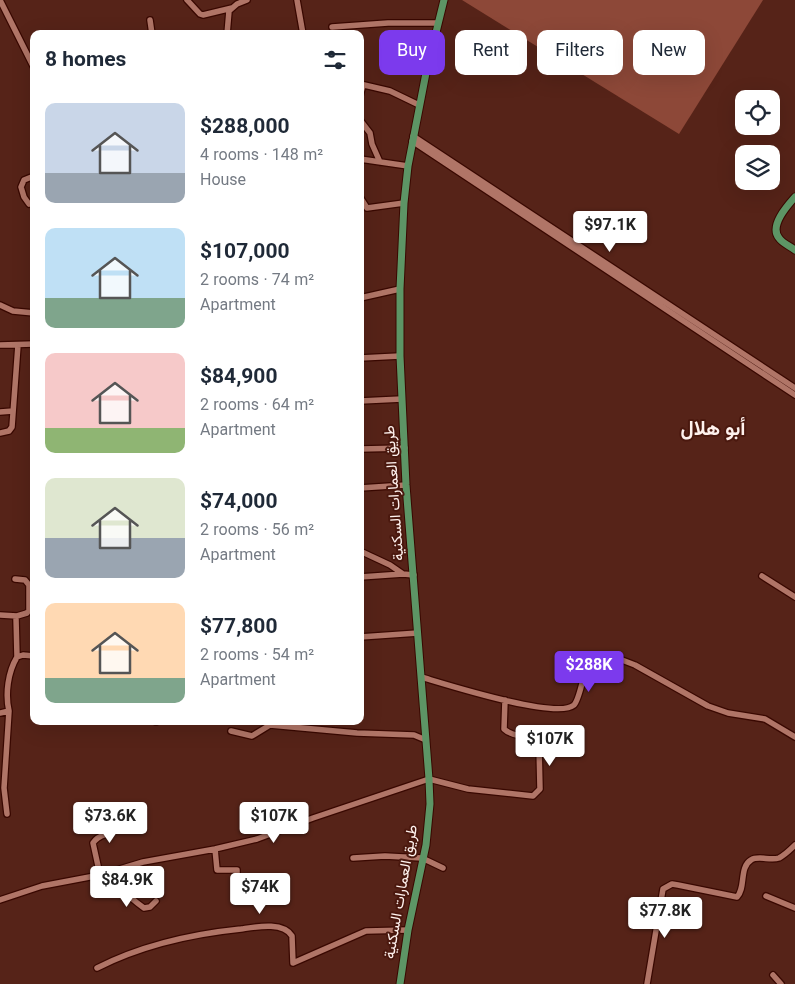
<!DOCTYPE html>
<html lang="en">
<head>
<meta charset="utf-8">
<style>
	:root { --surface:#fff; --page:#f2f2f3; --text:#1f2937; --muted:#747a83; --accent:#7c3aed }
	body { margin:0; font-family:Georgia,Vazirmatn,serif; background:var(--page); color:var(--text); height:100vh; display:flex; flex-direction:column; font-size:19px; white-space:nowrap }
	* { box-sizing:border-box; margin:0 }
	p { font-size:16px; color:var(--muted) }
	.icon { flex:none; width:28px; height:28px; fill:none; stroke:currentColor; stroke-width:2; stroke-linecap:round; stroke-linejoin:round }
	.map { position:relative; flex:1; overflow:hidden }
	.details { position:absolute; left:30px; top:30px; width:334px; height:695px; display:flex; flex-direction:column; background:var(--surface); border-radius:10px; box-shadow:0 5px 20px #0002 }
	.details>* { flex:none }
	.guide { position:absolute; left:379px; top:30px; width:341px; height:45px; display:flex; gap:10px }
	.controls { position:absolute; left:735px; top:90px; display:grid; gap:10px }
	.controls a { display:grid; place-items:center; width:45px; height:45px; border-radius:10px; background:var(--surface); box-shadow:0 5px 20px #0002; font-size:25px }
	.price { position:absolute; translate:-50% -42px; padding:0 11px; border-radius:5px; background:#fff; color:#222; font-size:16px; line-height:32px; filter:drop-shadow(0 1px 2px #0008) }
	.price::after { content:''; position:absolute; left:50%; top:30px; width:15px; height:11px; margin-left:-8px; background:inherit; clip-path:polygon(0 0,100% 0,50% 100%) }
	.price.current { background:var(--accent); color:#fff }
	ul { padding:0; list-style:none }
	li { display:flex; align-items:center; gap:15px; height:125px; padding:0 15px }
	li span { display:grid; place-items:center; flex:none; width:140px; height:100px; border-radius:10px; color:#555 }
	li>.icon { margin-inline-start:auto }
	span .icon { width:60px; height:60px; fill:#fffc; stroke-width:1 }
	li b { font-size:21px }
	h2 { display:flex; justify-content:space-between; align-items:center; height:60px; padding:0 15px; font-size:21px }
	.pill { padding:0 18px; border-radius:10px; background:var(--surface); box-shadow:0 5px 20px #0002; font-size:18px; line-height:45px }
	.pill.current { background:var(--accent); color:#fff }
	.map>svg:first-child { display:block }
	.green { fill:#8d4838 }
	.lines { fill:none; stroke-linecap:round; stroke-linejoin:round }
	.minor-casing { stroke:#390801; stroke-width:8 }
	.major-casing { stroke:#390801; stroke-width:9 }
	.minor { stroke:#b07567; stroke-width:5.5 }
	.major { stroke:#5d9565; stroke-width:7 }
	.labels { text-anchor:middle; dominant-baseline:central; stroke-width:4; stroke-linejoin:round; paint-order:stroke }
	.street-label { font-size:15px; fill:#fef1ed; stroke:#4a180e }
	.district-label { font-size:20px; font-weight:bold; fill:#fef1ed; stroke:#4a180e }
</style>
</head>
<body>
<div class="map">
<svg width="795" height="984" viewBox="0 0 795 984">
	<rect width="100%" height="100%" fill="#562318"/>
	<path class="green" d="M462,0H763L679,134Z"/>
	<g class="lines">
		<g class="minor-casing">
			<path id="minor" d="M0,0L34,68
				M187,0L200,14L203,15L232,8
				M297,0L303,34
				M150,20L152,34
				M332,27L388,23H438
				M227,34L229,11L237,4L247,0
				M360,84L390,91L419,105
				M360,96L363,85
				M360,120L370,133L372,144L380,162
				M413,136L795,388
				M412,141L795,395
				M360,159L408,166
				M360,197L367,208L404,203
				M29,204L24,197L21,187L24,180L34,176
				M360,298L400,289
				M0,305L13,311L34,313
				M0,345L34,344
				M360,358L400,356
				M360,401L402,399
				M0,412L13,411
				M0,433L9,431L12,427L18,345
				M360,449L405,448
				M360,488L406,485
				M360,551L390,565L403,574
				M762,576L795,597
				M360,577L403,574L414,575
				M15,579L25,580L29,585V610L27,613L17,616L16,618L17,657
				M0,615L17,616
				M360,637L418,633
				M421,677C445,684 557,720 574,705C580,699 584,671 588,662L591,659L601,656H607L622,660L635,665L708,706L728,713L765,719L795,737
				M0,713L9,711C5,694 8,672 17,657L23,655L34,656
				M156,721V722
				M231,731L252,736L270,725L357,733L414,735L426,740
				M7,814L4,788L9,711
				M215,849L217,870H237V887
				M353,858L385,856L422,858L443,868
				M115,870C118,888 130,898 144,908L150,907L156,901
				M100,875L93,843C102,829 115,841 115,818
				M766,896L795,908
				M0,900L42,886L100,875L143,862L215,849L257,839L313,818L429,779L468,789L533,796L540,789L539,746C528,732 514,739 504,729L505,700
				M97,968C142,945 192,934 241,929C255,927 283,921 292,936L293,963L366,931L408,930
				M773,975L781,984
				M647,984L663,889L672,884L678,885L737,897C746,888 739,867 751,860C758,855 770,861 779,858C785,855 790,850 795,845"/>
		</g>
		<g class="major-casing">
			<path id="major" d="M795,197C787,206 769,226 779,238C782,243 790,246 795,250
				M400,984L408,930L426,845L430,804L429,779L406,485L400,356V289L404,203L408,166L426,73L444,0"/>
		</g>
		<use href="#minor" class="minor"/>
		<use href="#major" class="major"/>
	</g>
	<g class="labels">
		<g class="street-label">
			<text transform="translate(395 493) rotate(-94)">طريق العمارات السكنية</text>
			<text transform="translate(402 892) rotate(-80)">طريق العمارات السكنية</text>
		</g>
		<g class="district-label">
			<text x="713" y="430">أبو هلال</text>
		</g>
	</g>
</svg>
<div class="controls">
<a><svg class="icon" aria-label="locate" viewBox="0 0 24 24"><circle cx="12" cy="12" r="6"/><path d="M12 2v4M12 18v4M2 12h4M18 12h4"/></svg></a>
<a><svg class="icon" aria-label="layers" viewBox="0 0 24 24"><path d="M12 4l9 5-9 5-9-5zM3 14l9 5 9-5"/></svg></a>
</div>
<b class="price" style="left:610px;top:253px">$97.1K</b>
<b class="price current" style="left:589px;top:693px">$288K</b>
<b class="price" style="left:550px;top:767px">$107K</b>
<b class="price" style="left:110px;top:844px">$73.6K</b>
<b class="price" style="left:274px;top:844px">$107K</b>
<b class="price" style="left:127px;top:908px">$84.9K</b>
<b class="price" style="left:260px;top:915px">$74K</b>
<b class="price" style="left:665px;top:939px">$77.8K</b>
<div class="guide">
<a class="pill current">Buy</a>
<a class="pill">Rent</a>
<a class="pill">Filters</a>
<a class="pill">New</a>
</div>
<section class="details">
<h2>8 homes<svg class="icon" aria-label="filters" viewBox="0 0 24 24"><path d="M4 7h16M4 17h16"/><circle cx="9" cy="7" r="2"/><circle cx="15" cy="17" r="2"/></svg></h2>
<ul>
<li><span style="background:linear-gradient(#c9d6e8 70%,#9aa5b1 0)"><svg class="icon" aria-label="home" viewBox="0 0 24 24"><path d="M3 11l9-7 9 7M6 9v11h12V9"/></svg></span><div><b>$288,000</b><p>4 rooms · 148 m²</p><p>House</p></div></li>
<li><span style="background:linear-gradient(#bfe0f5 70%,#7fa58c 0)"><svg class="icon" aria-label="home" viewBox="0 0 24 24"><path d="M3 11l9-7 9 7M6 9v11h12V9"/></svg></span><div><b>$107,000</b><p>2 rooms · 74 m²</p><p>Apartment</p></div></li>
<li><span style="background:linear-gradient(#f6c9c9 75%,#8fb573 0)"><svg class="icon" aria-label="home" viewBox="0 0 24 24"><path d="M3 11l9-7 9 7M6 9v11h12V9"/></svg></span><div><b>$84,900</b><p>2 rooms · 64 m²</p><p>Apartment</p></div></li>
<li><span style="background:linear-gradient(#dfe7d0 60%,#9aa5b1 0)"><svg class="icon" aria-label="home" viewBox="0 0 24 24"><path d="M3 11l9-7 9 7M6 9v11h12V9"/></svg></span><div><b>$74,000</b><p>2 rooms · 56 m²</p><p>Apartment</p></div></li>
<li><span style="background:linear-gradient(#ffd9b3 75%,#7fa58c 0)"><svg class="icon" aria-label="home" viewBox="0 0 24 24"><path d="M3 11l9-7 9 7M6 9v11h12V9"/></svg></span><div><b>$77,800</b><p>2 rooms · 54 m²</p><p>Apartment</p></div></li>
</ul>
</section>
</div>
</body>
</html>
